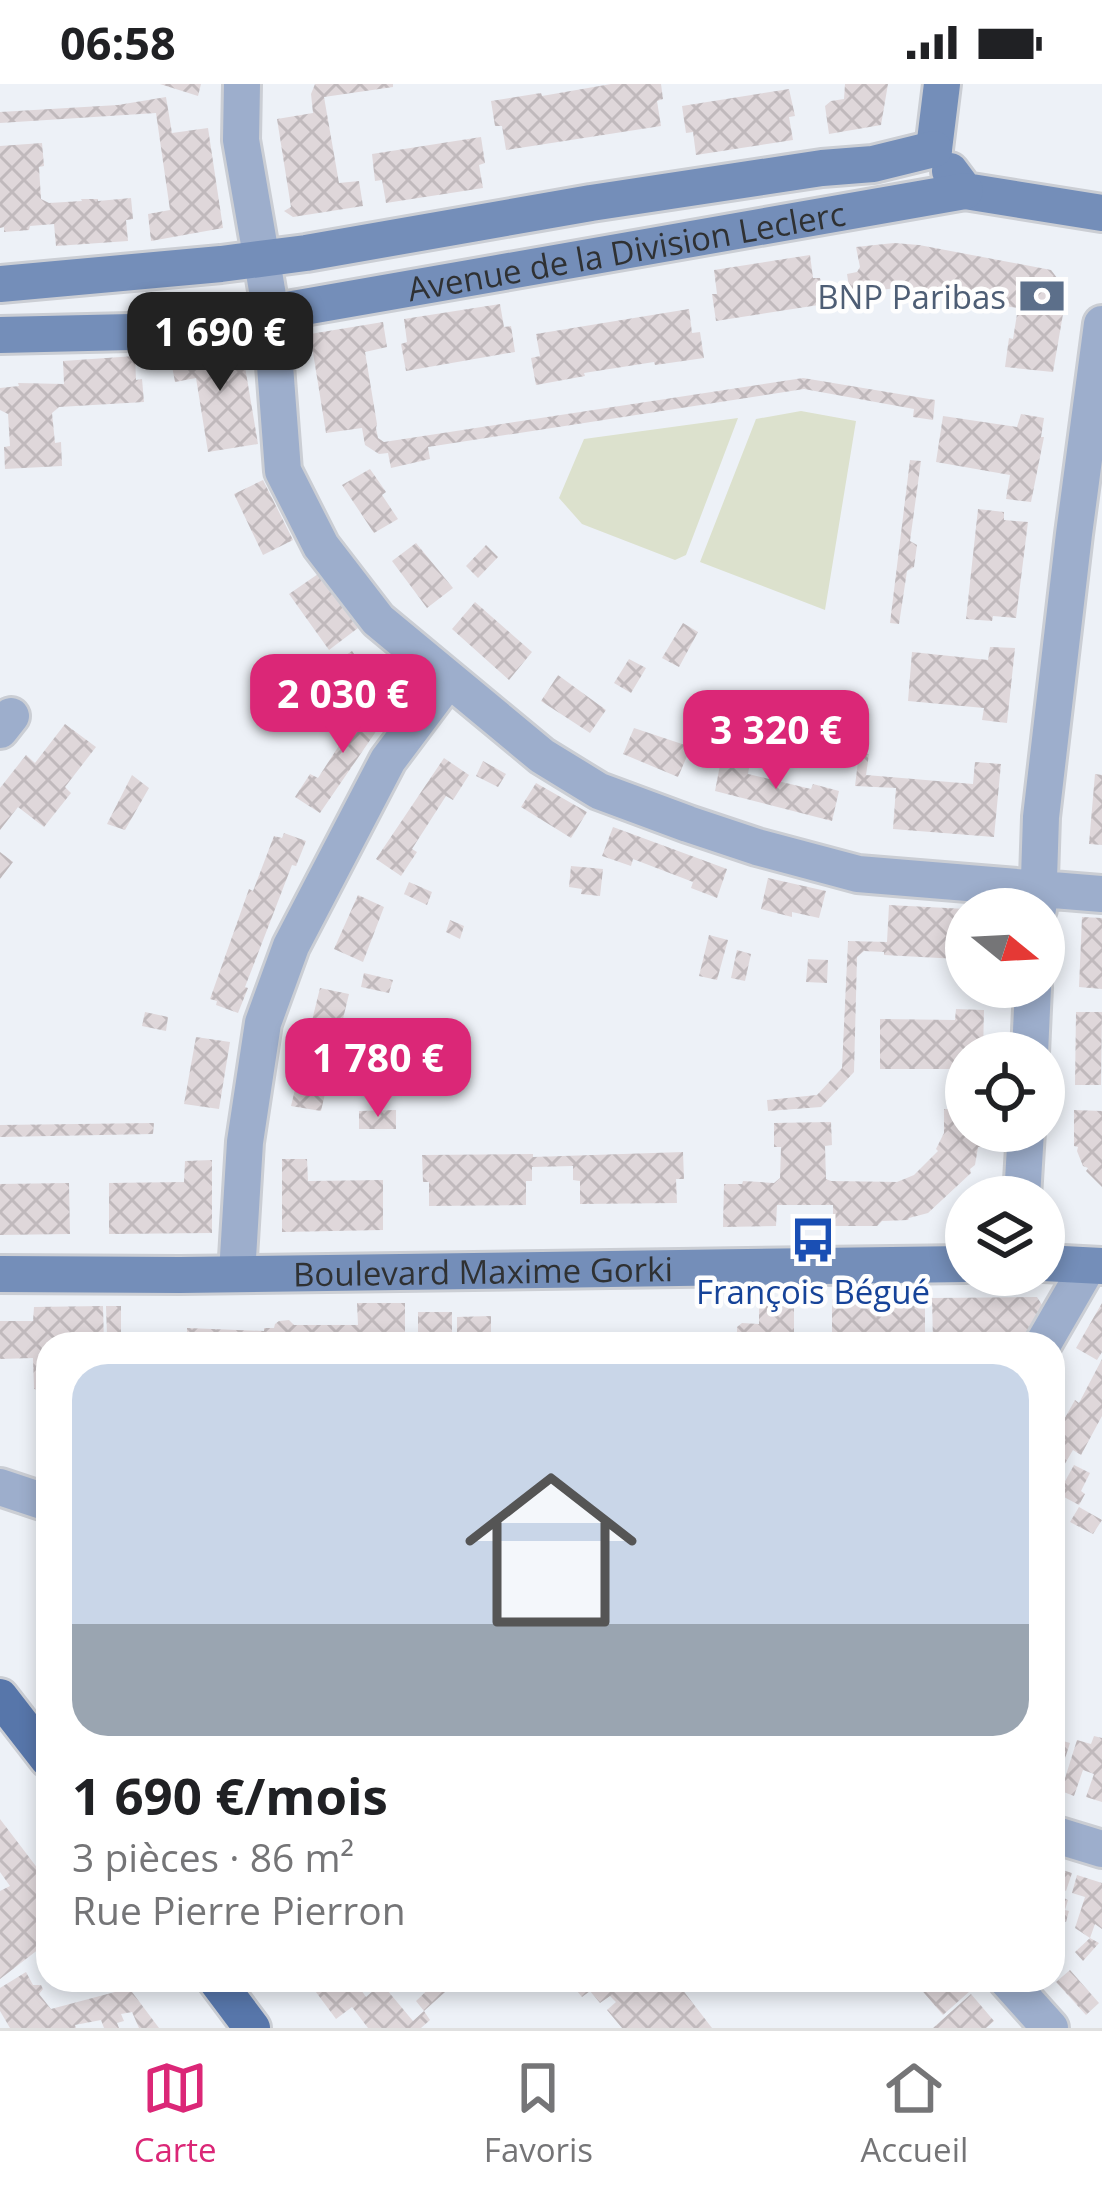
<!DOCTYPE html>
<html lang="fr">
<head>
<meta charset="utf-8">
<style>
	:root { --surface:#fff; --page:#f2f2f2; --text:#202124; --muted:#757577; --line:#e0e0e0; --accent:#db2777 }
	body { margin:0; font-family:"Open Sans",sans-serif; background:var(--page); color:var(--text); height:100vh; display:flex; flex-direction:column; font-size:45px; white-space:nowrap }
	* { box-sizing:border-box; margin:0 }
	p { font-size:39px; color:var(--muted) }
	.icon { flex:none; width:66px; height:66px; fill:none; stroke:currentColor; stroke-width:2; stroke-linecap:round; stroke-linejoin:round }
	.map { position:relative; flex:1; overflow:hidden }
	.sheet { position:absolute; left:36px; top:1248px; width:1029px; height:660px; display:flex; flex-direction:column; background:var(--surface); border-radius:36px; box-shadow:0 6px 18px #0003 }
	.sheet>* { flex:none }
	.needle { width:78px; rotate:108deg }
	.buttons { position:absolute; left:945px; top:804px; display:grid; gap:24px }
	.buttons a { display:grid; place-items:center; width:120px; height:120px; border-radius:50%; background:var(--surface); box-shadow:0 6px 18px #0003; font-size:60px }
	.price { position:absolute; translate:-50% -102px; padding:0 27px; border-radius:24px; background:var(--accent); color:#fff; font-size:39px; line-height:78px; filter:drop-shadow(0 3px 6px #0008) }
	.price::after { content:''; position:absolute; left:50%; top:72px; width:36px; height:27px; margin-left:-18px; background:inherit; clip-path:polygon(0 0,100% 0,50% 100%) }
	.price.on { background:#222; color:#fff }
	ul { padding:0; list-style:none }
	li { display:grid; align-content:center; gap:24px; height:636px; padding:0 36px }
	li+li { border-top:3px solid var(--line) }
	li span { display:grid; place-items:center; height:372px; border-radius:36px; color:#555 }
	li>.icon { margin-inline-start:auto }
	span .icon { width:216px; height:216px; fill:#fffc; stroke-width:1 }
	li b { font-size:51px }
	.status { display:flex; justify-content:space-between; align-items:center; height:84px; padding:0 60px; background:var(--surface); direction:ltr }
	.status svg { height:33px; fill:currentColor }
	.dock { display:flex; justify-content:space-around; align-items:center; height:168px; border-top:3px solid var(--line); background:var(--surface); font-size:33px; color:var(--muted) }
	.dock a { display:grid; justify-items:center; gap:6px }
	.dock .on { color:var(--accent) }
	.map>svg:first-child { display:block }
	.grass { fill:#dce1cd }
	.building { fill:url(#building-cross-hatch) }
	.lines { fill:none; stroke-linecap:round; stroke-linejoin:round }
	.street-casing { stroke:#cbced4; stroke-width:42 }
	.secondary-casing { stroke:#cbced4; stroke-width:42 }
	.primary-casing { stroke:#cbced4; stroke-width:42 }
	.street { stroke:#9daecc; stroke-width:36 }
	.secondary { stroke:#748eb9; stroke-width:36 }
	.primary { stroke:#5776aa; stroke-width:36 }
	.labels { text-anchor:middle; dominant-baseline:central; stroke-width:9; stroke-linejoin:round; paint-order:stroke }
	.street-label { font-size:33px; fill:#2f3133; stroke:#fefefe }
	.service-label { font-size:33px; fill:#4e5e75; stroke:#fefefe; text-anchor:end }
	.transit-label { font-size:33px; fill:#164399; stroke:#fefefe }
</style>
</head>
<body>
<div class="status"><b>06:58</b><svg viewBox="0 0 49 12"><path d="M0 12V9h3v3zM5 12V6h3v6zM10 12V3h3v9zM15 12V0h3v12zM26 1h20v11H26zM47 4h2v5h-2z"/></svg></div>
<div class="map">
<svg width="1102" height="1944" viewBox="0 0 1102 1944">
	<defs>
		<pattern id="building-cross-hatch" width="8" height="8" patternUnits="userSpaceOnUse" patternTransform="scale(3)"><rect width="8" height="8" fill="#dfd7da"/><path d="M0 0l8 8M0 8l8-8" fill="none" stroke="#c0b9bc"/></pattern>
	</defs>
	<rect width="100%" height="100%" fill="#edf1f7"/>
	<path class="grass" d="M801,327L856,337L825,526L700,478L756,335Z
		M738,334L686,471L675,476L582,440L559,414L584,355Z"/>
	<path class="building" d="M160,0H201L198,12Z
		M315,0H393V3L324,13L339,99L359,97L363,122L293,133L284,127L291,123L277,35L313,29L311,10Z
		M611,0H661L663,15L657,17L661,42L506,66L502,42H495L491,17L541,9L542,12Z
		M845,0H888L881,41L829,50L825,22L831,17L844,15Z
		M789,5L795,32L789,33L793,56L696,71L693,48L686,49L682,22Z
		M166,13L172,49L208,44L223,144L151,157L148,130L170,126L156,29L0,39V28L118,21Z
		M481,53L485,79L479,81L483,104L386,119L382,96L375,97L372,70Z
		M42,59L44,82L39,83L41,115L49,119L82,117L81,115H98V117L131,114L133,135L126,136L128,157L56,162L54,140L30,142L29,146L4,148V143L0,144V62Z
		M894,159L919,161L1051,186L1067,207L1053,288L1005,283L1009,254L1013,255L1018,224L923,210V207L905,203L880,206L851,216L847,190L857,188L860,183L856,163Z
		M810,171L813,194H820L825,220L716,237L712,210H717L714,186Z
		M500,220L504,243L511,242L515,268L406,287L401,260L407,258L404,235Z
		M689,225L692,249L700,248L704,274L655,281L654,278L584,289L585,292L536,301L531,274L540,272L536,250Z
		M383,238L387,263L365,268L377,340L376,344L378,354L384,358L803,294L935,316L933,336L913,333L914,325L804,305L428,363L430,375L391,384L388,369L379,370L365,361L362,344L326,349L310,250Z
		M241,259L258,360L208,368L196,294L175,298L170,271Z
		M135,272L136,296L142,295L144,318L59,323L52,329L55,359L61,358L62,382L5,385L4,363L10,362L8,330L0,326V304L19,302L18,299L64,300L63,277Z
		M1021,330L1044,334L1041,353H1044L1031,418L1006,415L1010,391L936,378L943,332L1017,343Z
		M910,376L921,377L910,457L917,461L914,483L907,487L899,540L890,539Z
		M370,385L386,408L382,411L398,435L374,449L342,401Z
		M263,396L293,456L263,471L234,410Z
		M978,425L1004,428V436L1028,438L1016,534L993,532L992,537L966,535Z
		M416,459L453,504L427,524L392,477Z
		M486,461L498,473L478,494L466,482Z
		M318,490L358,544L329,566L289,510Z
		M475,518L532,568L509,596L452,545Z
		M683,539L698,548L679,583L662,574Z
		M990,563L1015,564L1007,639L982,636L984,624L908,617L912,568L988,576Z
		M352,567L368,590L356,599L340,575Z
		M629,575L646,584L631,609L614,599Z
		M558,591L606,626L590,649L541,617Z
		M708,611L725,617L714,648L697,642Z
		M364,613L388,630L320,729L295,713L310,690L318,694L353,640L347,636Z
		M65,640L96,663L65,703L71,709L44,743L18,723L0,746V704L26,671L35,679Z
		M634,644L691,663L678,693L623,670Z
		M859,669L869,670L866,691L973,700L975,678L1001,680L994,753L893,745L896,704L855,702Z
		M444,674L469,691L453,716L446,712L412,765L417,768L401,792L376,775Z
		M721,676L749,684L748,690L811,705L813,700L839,707L832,737L715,707Z
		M483,677L506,690L498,703L476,692Z
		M1095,690L1102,691V761L1089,760Z
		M132,691L149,704L125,746L107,740Z
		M536,699L587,728L571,754L521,723Z
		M613,743L727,785L717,814L691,804L693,798L633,775L631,782L602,772Z
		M284,749L306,757L296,782L292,781L245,903L248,904L238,929L216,921L217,917L210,915L249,805L253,807L274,752L282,754Z
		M0,768L13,778L0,795Z
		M571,782L603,785L600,812L581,810L582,805L569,803Z
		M768,794L826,807L819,834L792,828V833L761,825Z
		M409,798L432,808L427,821L404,810Z
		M358,811L384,823L363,878L334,865Z
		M889,821L966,825V898L957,897L958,875L884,871V868L864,867L857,873L854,988L821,1023L768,1027L767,1016L817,1011L842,984L848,857L887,858Z
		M1082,833L1102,834V905L1079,903Z
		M450,836L464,842L460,855L446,848Z
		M709,851L728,856L717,896L699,892Z
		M737,866L751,870L745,897L731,894Z
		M808,875L828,876L827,899L806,898Z
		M364,889L393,896L389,909L361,903Z
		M320,904L349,910L342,939L336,937L321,1000L327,1001L321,1027L291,1022Z
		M956,925L984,926L983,969H966V996L955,997V985H880V935L955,936Z
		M145,928L168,933L166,947L142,942Z
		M1076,928H1102L1101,1001H1075Z
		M196,953L230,958L219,1025L184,1020Z
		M944,1025H966V1047H982V1063H978L975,1081L970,1085L971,1089L928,1129L909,1134L908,1136L882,1137L877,1142H833V1121H777L776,1142L723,1143L724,1100H742L743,1097L774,1099L780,1094L781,1063H774V1039L831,1038L832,1061L825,1062L826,1095L831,1097L897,1098L914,1091L938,1067L936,1065L944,1049Z
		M396,1026V1045H359V1027Z
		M1074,1026L1102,1027V1103L1086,1087L1088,1084L1083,1082L1077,1067L1078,1063L1074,1062Z
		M154,1039L153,1050L0,1053V1041Z
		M683,1068L684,1095H676L677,1119L580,1120V1097L573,1096V1082L532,1083V1097H526V1121L429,1122V1098H423L422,1071L533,1070V1073Z
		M282,1075H307L308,1097L383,1096V1146L282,1148Z
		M212,1076V1149L109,1150V1099L184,1098L185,1077Z
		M69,1099L70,1150L0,1151V1100Z
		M1037,1213L1044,1224L1025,1257L933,1258L932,1214Z
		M890,1214H925V1250L832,1251V1215Z
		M759,1215H794V1252H759V1260H716V1251L737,1250V1243L742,1239L759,1240Z
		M357,1219H405V1259L187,1260V1244L264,1247V1244H274L275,1240L279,1237L289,1236L294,1241H358Z
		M1102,1219V1268L1097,1276L1076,1264Z
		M103,1222L104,1260H48V1308L34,1305L33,1274L0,1275V1237H33L34,1223Z
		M106,1222H121V1251H107Z
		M418,1228H452V1260H433L429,1250H418Z
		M491,1232V1260H457V1233Z
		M1102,1275V1332L1081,1371L1073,1366L1056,1395L1053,1393V1355L1075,1316L1079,1319Z
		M1074,1381L1090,1389L1081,1407L1085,1410L1079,1421L1064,1413L1057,1426L1053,1424V1407L1058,1410Z
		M1079,1423L1102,1436L1093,1450L1070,1438Z
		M1094,1652L1102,1654V1718L1086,1713L1094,1690L1083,1686L1074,1712L1061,1707L1077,1656L1091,1660Z
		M1053,1654L1070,1659L1054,1709H1053Z
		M0,1735L48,1798V1858L0,1895V1807L10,1802L0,1788Z
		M1053,1783L1072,1789L1066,1807L1053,1802Z
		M1077,1791L1102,1799V1845L1095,1840L1090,1854L1099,1859L1083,1877L1075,1868L1090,1854L1075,1844L1085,1813L1072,1809Z
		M1064,1814L1068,1816L1065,1826L1069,1827L1066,1838L1057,1832Z
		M1070,1886L1099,1919L1086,1931L1056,1898Z
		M26,1888L33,1901H41L43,1905L39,1910L51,1925L115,1908L106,1896H123L159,1944H139L132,1928L121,1930L124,1937L117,1939L119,1944H104L101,1936L75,1941L76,1944H10L0,1927V1904Z
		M307,1896H354L366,1913L373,1907L370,1904L375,1900L372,1896H388L382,1900L413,1937L424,1927L430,1936L421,1944H368L352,1923L336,1935Z
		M438,1896H453L455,1899L424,1927L416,1917Z
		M568,1896H675L712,1944H622L607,1926L616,1918L610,1912L600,1919L590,1907L582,1913Z
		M913,1896H960L970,1907L943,1931Z
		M971,1910L994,1937L986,1944H933Z"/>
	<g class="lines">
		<g class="street-casing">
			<path id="street" d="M242,0L241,56L271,229L283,387L321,462L378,536L542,672L599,707L688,740L757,763L858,790L1102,810
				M0,646L11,632
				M1038,825L1041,733L1074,450L1102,240
				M1030,969L1033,903
				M1022,1113L1026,1047
				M237,1190L245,1058L263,939L291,862L388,676L448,596
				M1043,1260L1088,1182
				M0,1403L48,1419
				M1053,1750L1102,1765
				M1007,1896L1050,1944"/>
		</g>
		<g class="secondary-casing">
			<g id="secondary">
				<path d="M934,65L942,0"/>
				<path d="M950,87L965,107L1102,129"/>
				<path d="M0,200L221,180L306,169L591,119L822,84L873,80L934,65"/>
				<path id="s1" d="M0,251L131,248L230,236L965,107"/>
				<path d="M1044,1179L1102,1182"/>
				<path id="s2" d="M0,1190L180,1191L966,1180"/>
			</g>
		</g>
		<g class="primary-casing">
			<path id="primary" d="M0,1613L48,1675
				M216,1896L252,1944"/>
		</g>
		<use href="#street" class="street"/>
		<use href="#secondary" class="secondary"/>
		<use href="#primary" class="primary"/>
	</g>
	<defs>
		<g id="bank-bare" transform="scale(3.6)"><path d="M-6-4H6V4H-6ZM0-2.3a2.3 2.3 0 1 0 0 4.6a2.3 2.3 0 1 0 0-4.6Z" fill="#5c6f8a" stroke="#fefefe" stroke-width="2.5" paint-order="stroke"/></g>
		<g id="bus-bare" transform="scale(3.6)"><path d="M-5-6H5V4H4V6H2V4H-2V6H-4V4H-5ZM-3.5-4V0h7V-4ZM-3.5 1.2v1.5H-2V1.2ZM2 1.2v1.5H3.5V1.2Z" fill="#1a4fb4" stroke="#fefefe" stroke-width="2.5" paint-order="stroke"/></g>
	</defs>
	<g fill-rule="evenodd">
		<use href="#bank-bare" x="1042" y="212"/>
		<use href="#bus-bare" x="813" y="1156"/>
	</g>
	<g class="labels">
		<g class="street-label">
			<text stroke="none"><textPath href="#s1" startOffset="633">Avenue de la Division Leclerc</textPath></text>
			<text stroke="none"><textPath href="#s2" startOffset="483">Boulevard Maxime Gorki</textPath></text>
		</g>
		<g class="service-label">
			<text x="1006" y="212">BNP Paribas</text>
		</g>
		<g class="transit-label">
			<text x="813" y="1207">François Bégué</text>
		</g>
	</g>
</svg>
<div class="buttons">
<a><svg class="needle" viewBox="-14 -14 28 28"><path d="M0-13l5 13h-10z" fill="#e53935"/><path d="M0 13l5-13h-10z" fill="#757577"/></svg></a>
<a><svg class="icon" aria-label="locate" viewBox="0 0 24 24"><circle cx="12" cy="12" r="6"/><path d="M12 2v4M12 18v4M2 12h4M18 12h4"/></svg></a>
<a><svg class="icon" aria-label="layers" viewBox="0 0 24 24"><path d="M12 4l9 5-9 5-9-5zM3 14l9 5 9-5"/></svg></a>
</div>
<b class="price on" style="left:220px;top:310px">1 690 €</b>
<b class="price" style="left:343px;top:672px">2 030 €</b>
<b class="price" style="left:776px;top:708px">3 320 €</b>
<b class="price" style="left:378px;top:1036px">1 780 €</b>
<section class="sheet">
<ul>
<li><span style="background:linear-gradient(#c9d6e8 70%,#9aa5b1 0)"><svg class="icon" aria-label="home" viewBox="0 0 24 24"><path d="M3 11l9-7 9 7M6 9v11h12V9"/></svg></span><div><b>1 690 €/mois</b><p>3 pièces · 86 m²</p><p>Rue Pierre Pierron</p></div></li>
</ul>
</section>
</div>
<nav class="dock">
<a class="on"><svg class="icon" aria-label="map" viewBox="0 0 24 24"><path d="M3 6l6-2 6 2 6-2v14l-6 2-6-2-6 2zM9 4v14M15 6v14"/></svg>Carte</a>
<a><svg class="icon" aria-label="saved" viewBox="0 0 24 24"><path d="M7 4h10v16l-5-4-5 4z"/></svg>Favoris</a>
<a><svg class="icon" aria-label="home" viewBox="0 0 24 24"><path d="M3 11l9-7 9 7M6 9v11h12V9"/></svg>Accueil</a>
</nav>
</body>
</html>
